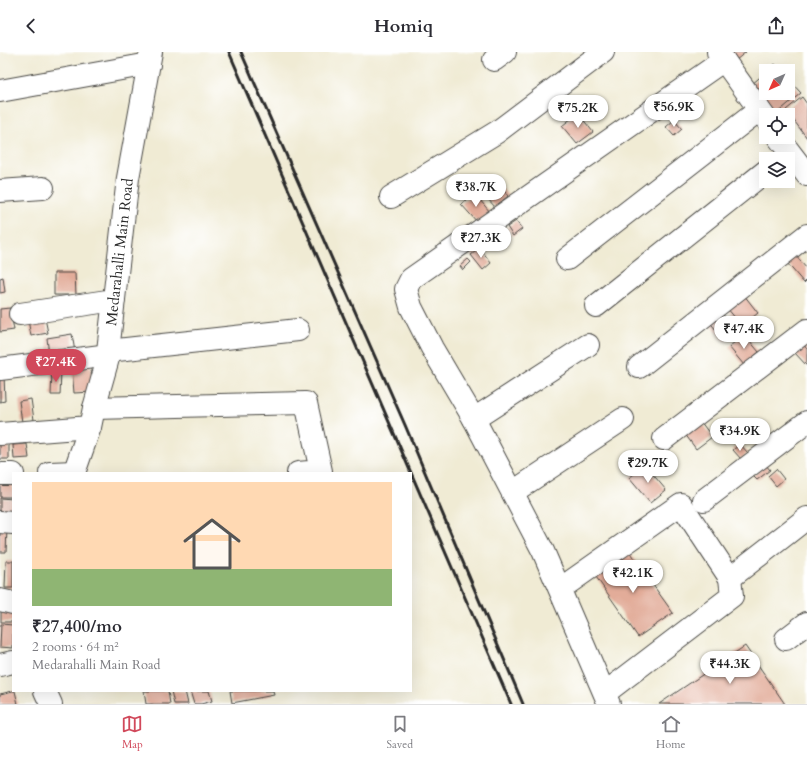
<!DOCTYPE html>
<html lang="en">
<head>
<meta charset="utf-8">
<style>
	:root { --surface:#fff; --page:#f2f2f3; --text:#2b2b33; --muted:#7c7c81; --line:#e1e1e2; --accent:#d1495b }
	body { margin:0; font-family:Cardo,serif; background:var(--page); color:var(--text); height:100vh; display:flex; flex-direction:column; font-size:15px; white-space:nowrap }
	* { box-sizing:border-box; margin:0 }
	p { font-size:13px; color:var(--muted) }
	.icon { flex:none; width:22px; height:22px; fill:none; stroke:currentColor; stroke-width:2; stroke-linecap:round; stroke-linejoin:round }
	.map { position:relative; flex:1; overflow:hidden }
	.panel { position:absolute; left:12px; top:420px; width:400px; height:220px; display:flex; flex-direction:column; background:var(--surface); border-radius:0px; box-shadow:0 4px 16px #0002 }
	.panel>* { flex:none }
	.needle { width:26px; rotate:225deg }
	.tools { position:absolute; left:759px; top:12px; display:grid; gap:8px }
	.tools a { display:grid; place-items:center; width:36px; height:36px; border-radius:0px; background:var(--surface); box-shadow:0 4px 16px #0002; font-size:20px }
	.price { position:absolute; translate:-50% -34px; padding:0 9px; border-radius:14px; background:#fff; color:#222; font-size:13px; line-height:26px; filter:drop-shadow(0 1px 2px #0008) }
	.price::after { content:''; position:absolute; left:50%; top:24px; width:12px; height:9px; margin-left:-6px; background:inherit; clip-path:polygon(0 0,100% 0,50% 100%) }
	.price.on { background:var(--accent); color:#fff }
	ul { padding:0; list-style:none }
	li { display:grid; align-content:center; gap:8px; height:212px; padding:0 20px }
	li+li { border-top:1px solid var(--line) }
	li span { display:grid; place-items:center; height:124px; border-radius:0px; color:#555 }
	li>.icon { margin-inline-start:auto }
	span .icon { width:72px; height:72px; fill:#fffc; stroke-width:1 }
	li b { font-size:17px }
	header { display:flex; justify-content:space-between; align-items:center; height:52px; padding:0 20px; background:var(--surface); font-size:18px; font-weight:600 }
	.tabs { display:flex; justify-content:space-around; align-items:center; height:56px; border-top:1px solid var(--line); background:var(--surface); font-size:11px; color:var(--muted) }
	.tabs a { display:grid; justify-items:center; gap:2px }
	.tabs .on { color:var(--accent) }
	.map>svg:first-child { display:block }
	.building { fill:#e2ac99 }
	.lines { fill:none; stroke-linecap:round; stroke-linejoin:round }
	.minor-casing { stroke:#494844; stroke-width:24 }
	.minor { stroke:#fff; stroke-width:22 }
	.rail { stroke:#2b2b2b; stroke-width:3 }
	.labels { text-anchor:middle; dominant-baseline:central; stroke-width:3; stroke-linejoin:round; paint-order:stroke }
	.street-label { font-size:15px; fill:#2b2b2b; stroke:#fff }
</style>
</head>
<body>
<header><svg class="icon" aria-label="back" viewBox="0 0 24 24"><path d="M15 5l-7 7 7 7"/></svg>Homiq<svg class="icon" aria-label="share" viewBox="0 0 24 24"><path d="M12 15V3M7 8l5-5 5 5M5 13v7h14v-7"/></svg></header>
<div class="map">
<svg width="807" height="652" viewBox="0 0 807 652">
	<rect width="100%" height="100%" fill="#fff"/>
	<filter id="ink" filterUnits="userSpaceOnUse"><feTurbulence type="fractalNoise" baseFrequency=".025" numOctaves="2"/><feDisplacementMap in="SourceGraphic" scale="8" xChannelSelector="R" yChannelSelector="G"/><feConvolveMatrix kernelMatrix="1 2 1 2 8 2 1 2 1" color-interpolation-filters="sRGB"/></filter>
	<filter id="wash" filterUnits="userSpaceOnUse"><feTurbulence type="fractalNoise" baseFrequency=".012" numOctaves="4" result="noise"/><feDisplacementMap in="SourceGraphic" scale="16" xChannelSelector="R" yChannelSelector="G"/><feGaussianBlur stdDeviation="0.9" result="paint"/><feColorMatrix in="noise" values="0 0 0 0 0 0 0 0 0 0 0 0 0 0 0 0 0 1.4 0 .05"/><feComposite in="paint" operator="in"/></filter>
	<g filter="url(#wash)">
		<rect width="100%" height="100%" fill="#f0ebd4"/>
		<g id="blocks">
			<path class="building" d="M729,0H746L736,8Z
				M775,12L781,19H767Z
				M766,20V41H788V27L801,41L776,62L751,33Z
				M802,45L807,52V86L786,58Z
				M578,61L593,80L577,92L562,74Z
				M674,68L682,77L674,84L666,75Z
				M493,125L508,144L495,155L479,137Z
				M474,141L490,160L478,171L461,152Z
				M516,169L522,177L513,184L507,175Z
				M480,196L491,211L483,218L471,203Z
				M795,203L807,217V228L804,231L787,211Z
				M468,207L471,210L463,218L460,214Z
				M54,221H75L76,243H54Z
				M3,225L5,240L0,241V226Z
				M744,243L758,261L742,274L727,256Z
				M10,256L14,278L0,280V257Z
				M720,259L737,280L725,289L708,268Z
				M45,266L48,281L31,284L28,268Z
				M761,268L767,275L761,281L754,274Z
				M72,282L75,300L49,303L47,286Z
				M744,282L759,300L744,313L729,295Z
				M803,292L807,297V314L794,300Z
				M91,315L92,340L74,341L72,316Z
				M52,319H61L60,343H51Z
				M0,323H4L5,349L0,350Z
				M31,347L34,368L22,370L19,349Z
				M698,366L712,385L696,397L682,378Z
				M9,388V407H0V389Z
				M27,392L29,406L14,407L13,393Z
				M740,392L748,401L741,407L733,398Z
				M645,413L666,438L650,451L629,426Z
				M766,413L770,418L757,428L753,424Z
				M776,417L784,427L776,434L768,424Z
				M0,424L13,425V445H0Z
				M0,446L13,447V463L0,462Z
				M0,476H7L6,500H0Z
				M628,498L673,561L638,585L594,522Z
				M6,509H13V536H5Z
				M1,553H13V570H1Z
				M1,572L13,573V596L0,595Z
				M745,594L785,652H659Z
				M13,639H15L18,652H0V642Z
				M144,639H168L170,652H146Z
				M171,639H185L188,652H174Z
				M190,639H209L212,649L201,652H194Z
				M230,639H273L274,643L232,651Z"/>
		</g>
	</g>
	<g filter="url(#ink)">
		<use href="#blocks" fill-opacity="0" stroke="#494844" stroke-width="1"/>
		<g class="lines">
			<g class="minor-casing">
				<g id="minor">
					<path d="M718,0L766,67"/>
					<path d="M494,8L505,0"/>
					<path d="M0,39L149,12"/>
					<path d="M778,85L807,123"/>
					<path d="M0,139L43,136"/>
					<path d="M391,145L497,80L603,0"/>
					<path d="M567,207L759,58"/>
					<path d="M596,254L766,119"/>
					<path d="M20,262L114,248"/>
					<path d="M108,299L298,278"/>
					<path d="M639,315L807,183"/>
					<path d="M0,317L109,303"/>
					<path d="M94,356L306,351L321,419L298,421"/>
					<path d="M474,367L588,293"/>
					<path d="M0,382L90,375"/>
					<path d="M664,387L807,278"/>
					<path d="M50,421L74,420"/>
					<path id="s1" d="M74,421L90,375L94,356L109,303L108,299L128,126L151,0"/>
					<path d="M0,422H13"/>
					<path d="M513,440L623,367"/>
					<path d="M704,448L807,370"/>
					<path d="M0,470L13,471"/>
					<path d="M730,526L807,466"/>
					<path d="M560,537L681,452L730,526L732,544L605,641"/>
					<path d="M0,548L13,551"/>
					<path d="M786,587L807,571"/>
					<path d="M0,613L13,610"/>
					<path d="M45,639L51,652"/>
					<path d="M609,652L543,499L474,367L432,296L411,255L406,237L411,227L724,8"/>
				</g>
			</g>
			<use href="#minor" class="minor"/>
			<path class="rail" d="M229,0L511,652
				M241,0L405,373L523,652"/>
		</g>
	</g>
	<g class="labels">
		<g class="street-label">
			<text stroke="none"><textPath href="#s1" startOffset="227">Medarahalli Main Road</textPath></text>
		</g>
	</g>
</svg>
<div class="tools">
<a><svg class="needle" viewBox="-14 -14 28 28"><path d="M0-13l5 13h-10z" fill="#e53935"/><path d="M0 13l5-13h-10z" fill="#7c7c81"/></svg></a>
<a><svg class="icon" aria-label="locate" viewBox="0 0 24 24"><circle cx="12" cy="12" r="6"/><path d="M12 2v4M12 18v4M2 12h4M18 12h4"/></svg></a>
<a><svg class="icon" aria-label="layers" viewBox="0 0 24 24"><path d="M12 4l9 5-9 5-9-5zM3 14l9 5 9-5"/></svg></a>
</div>
<b class="price" style="left:674px;top:76px">₹56.9K</b>
<b class="price" style="left:578px;top:77px">₹75.2K</b>
<b class="price" style="left:476px;top:156px">₹38.7K</b>
<b class="price" style="left:481px;top:207px">₹27.3K</b>
<b class="price" style="left:744px;top:298px">₹47.4K</b>
<b class="price on" style="left:56px;top:331px">₹27.4K</b>
<b class="price" style="left:740px;top:400px">₹34.9K</b>
<b class="price" style="left:648px;top:432px">₹29.7K</b>
<b class="price" style="left:633px;top:542px">₹42.1K</b>
<b class="price" style="left:730px;top:633px">₹44.3K</b>
<section class="panel">
<ul>
<li><span style="background:linear-gradient(#ffd9b3 70%,#8fb573 0)"><svg class="icon" aria-label="home" viewBox="0 0 24 24"><path d="M3 11l9-7 9 7M6 9v11h12V9"/></svg></span><div><b>₹27,400/mo</b><p>2 rooms · 64 m²</p><p>Medarahalli Main Road</p></div></li>
</ul>
</section>
</div>
<nav class="tabs">
<a class="on"><svg class="icon" aria-label="map" viewBox="0 0 24 24"><path d="M3 6l6-2 6 2 6-2v14l-6 2-6-2-6 2zM9 4v14M15 6v14"/></svg>Map</a>
<a><svg class="icon" aria-label="saved" viewBox="0 0 24 24"><path d="M7 4h10v16l-5-4-5 4z"/></svg>Saved</a>
<a><svg class="icon" aria-label="home" viewBox="0 0 24 24"><path d="M3 11l9-7 9 7M6 9v11h12V9"/></svg>Home</a>
</nav>
</body>
</html>
